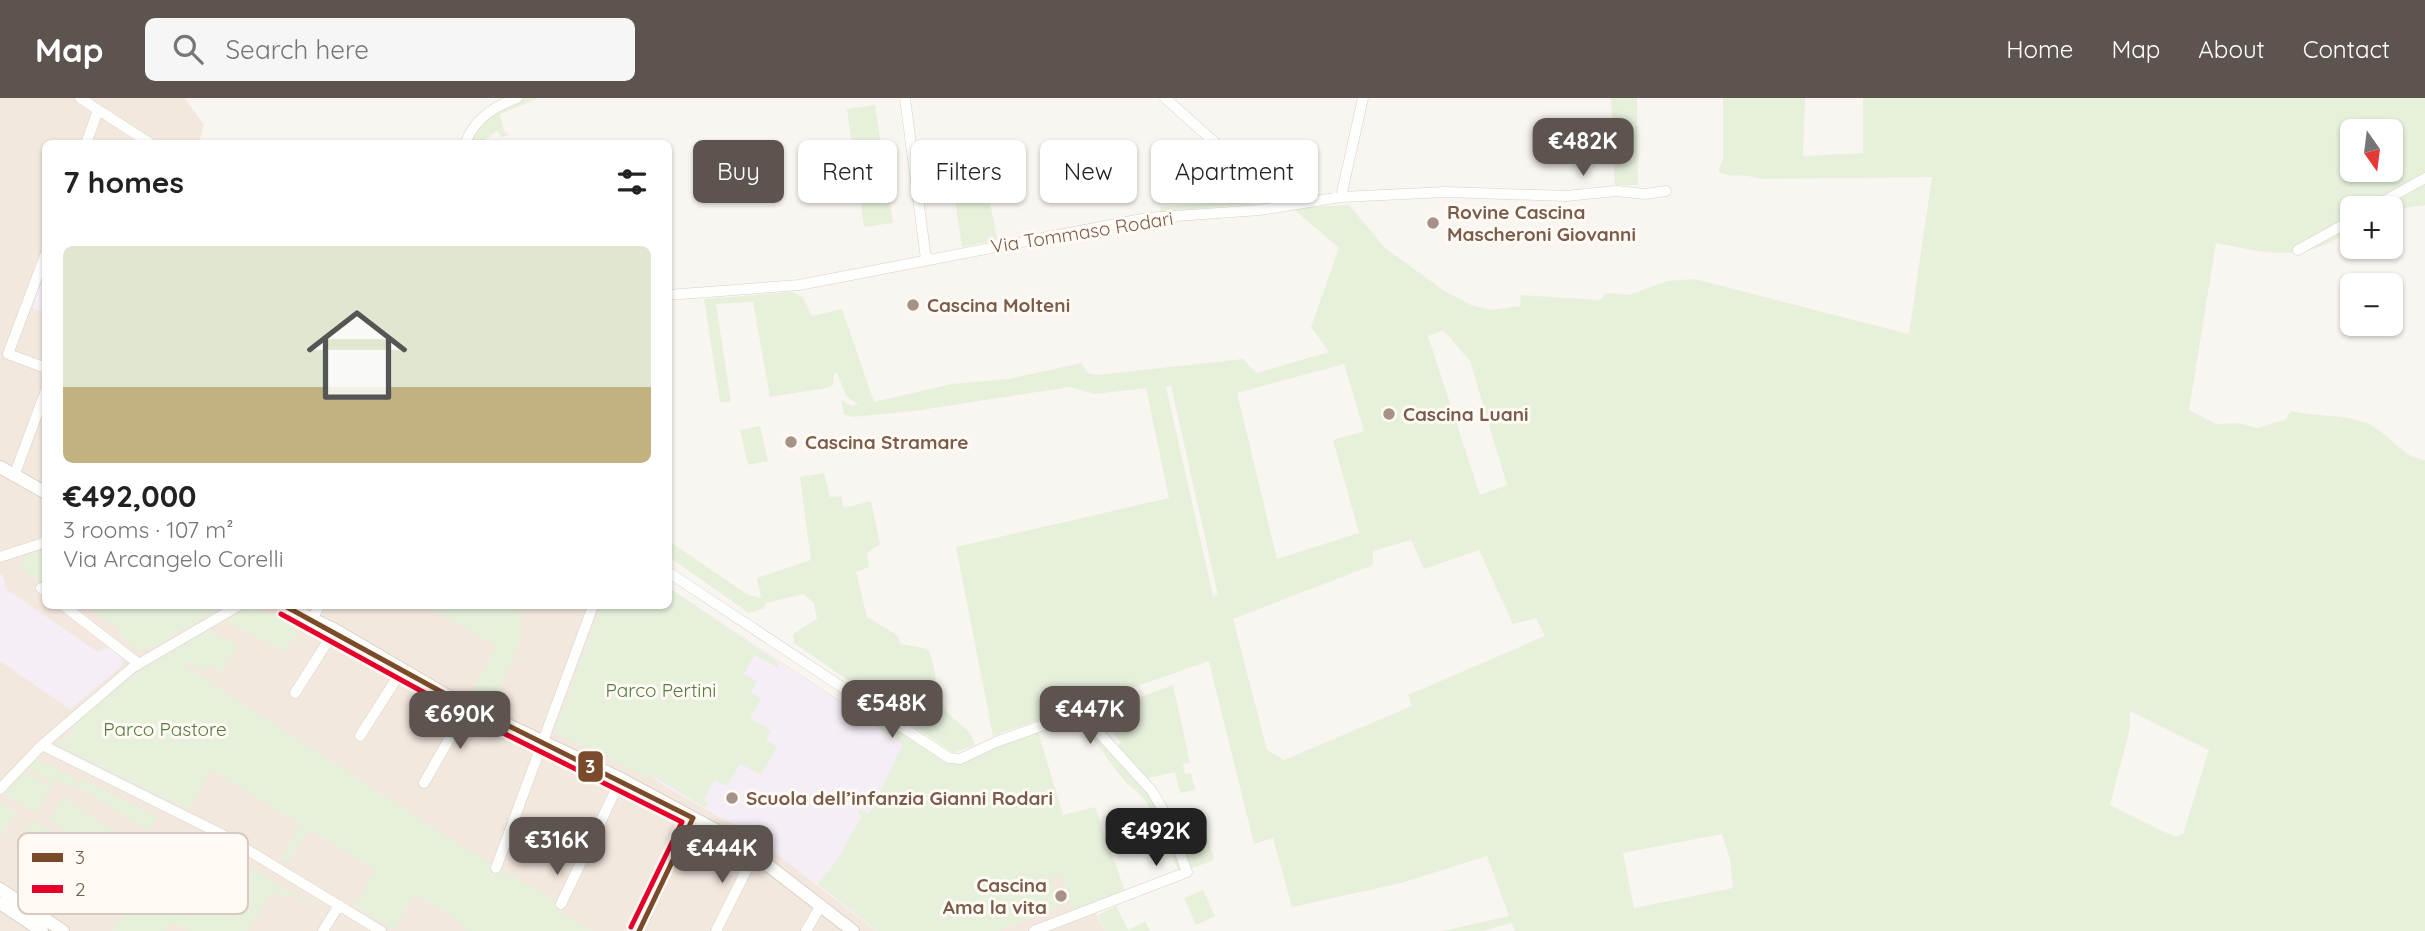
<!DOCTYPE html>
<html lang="en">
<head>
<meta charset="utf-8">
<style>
	:root { --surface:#fff; --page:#f6f6f6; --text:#222; --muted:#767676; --line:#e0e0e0; --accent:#5d544f }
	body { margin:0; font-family:Quicksand,sans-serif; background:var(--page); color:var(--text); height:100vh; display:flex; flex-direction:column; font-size:26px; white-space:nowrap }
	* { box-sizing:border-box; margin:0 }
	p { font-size:23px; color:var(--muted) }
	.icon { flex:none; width:38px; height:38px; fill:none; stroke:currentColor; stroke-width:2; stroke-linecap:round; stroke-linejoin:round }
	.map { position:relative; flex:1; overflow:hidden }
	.drawer { position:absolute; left:42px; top:42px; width:630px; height:469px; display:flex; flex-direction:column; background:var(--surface); border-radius:10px; box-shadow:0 2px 5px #0004 }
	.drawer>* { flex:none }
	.top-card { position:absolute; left:693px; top:42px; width:665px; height:63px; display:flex; gap:14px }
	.needle { width:46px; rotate:166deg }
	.buttons { position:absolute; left:2340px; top:21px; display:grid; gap:14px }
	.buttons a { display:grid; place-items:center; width:63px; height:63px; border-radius:10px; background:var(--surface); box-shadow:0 2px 5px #0004; font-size:35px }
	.price { position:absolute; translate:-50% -60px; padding:0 16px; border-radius:14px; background:var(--accent); color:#fff; font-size:23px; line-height:46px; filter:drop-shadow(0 2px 4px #0008) }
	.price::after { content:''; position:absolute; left:50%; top:42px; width:21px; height:16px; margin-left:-10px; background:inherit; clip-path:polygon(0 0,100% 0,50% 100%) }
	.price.selected { background:#222; color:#fff }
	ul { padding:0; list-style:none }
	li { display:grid; align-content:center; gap:14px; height:371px; padding:0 21px }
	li+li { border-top:2px solid var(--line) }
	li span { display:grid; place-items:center; height:217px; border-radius:10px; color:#555 }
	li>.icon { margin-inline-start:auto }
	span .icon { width:126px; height:126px; fill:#fffc; stroke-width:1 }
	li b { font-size:30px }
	h2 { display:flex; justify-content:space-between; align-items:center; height:84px; padding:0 21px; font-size:30px }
	.pill { padding:0 24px; border-radius:10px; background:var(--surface); box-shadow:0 2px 5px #0004; font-size:24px; line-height:63px }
	.pill.selected { background:var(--accent); color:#fff }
	header { display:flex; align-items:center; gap:42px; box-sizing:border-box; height:98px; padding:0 35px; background:var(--accent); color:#fff }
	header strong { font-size:33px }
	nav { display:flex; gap:38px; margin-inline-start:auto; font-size:24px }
	.search { width:490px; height:63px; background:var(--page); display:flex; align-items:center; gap:18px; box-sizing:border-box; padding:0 24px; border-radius:10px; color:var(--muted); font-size:26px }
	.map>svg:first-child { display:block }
	.residential { fill:#f2e8de }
	.commercial { fill:#f6e8e1 }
	.education { fill:#f6eef6 }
	.green { fill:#e7f0db; fill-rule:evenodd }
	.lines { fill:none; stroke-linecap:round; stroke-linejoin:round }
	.minor-casing { stroke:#d7d1cb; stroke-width:11 }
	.tertiary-casing { stroke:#d7d1cb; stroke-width:14 }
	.minor { stroke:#fefefd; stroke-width:10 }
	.tertiary { stroke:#fefefd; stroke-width:12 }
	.bus-1-casing { stroke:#fffaf3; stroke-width:10 }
	.bus-2-casing { stroke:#fffaf3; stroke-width:10 }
	.bus-1 { stroke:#7a4b2a; stroke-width:5 }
	.bus-2 { stroke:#e4002b; stroke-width:5 }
	.poi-dot { fill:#a69286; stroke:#fffaf3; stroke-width:2.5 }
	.labels { text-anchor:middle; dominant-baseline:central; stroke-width:6; stroke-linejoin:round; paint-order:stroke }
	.poi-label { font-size:19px; font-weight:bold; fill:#7a5c4d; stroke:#fffaf3; text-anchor:start }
	.street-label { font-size:19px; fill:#7a5c4d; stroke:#fffaf3 }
	.park-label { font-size:19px; fill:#537a41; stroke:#fffaf3 }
	.key { fill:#fffaf3; stroke:#d7cbc1; stroke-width:2 }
	.key-label { font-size:19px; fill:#7a5c4d }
	.line-badge { stroke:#fffaf3; stroke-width:2.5 }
	.badge-label { font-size:19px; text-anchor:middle; font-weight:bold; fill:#fff }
</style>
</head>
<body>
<header>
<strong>Map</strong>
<div class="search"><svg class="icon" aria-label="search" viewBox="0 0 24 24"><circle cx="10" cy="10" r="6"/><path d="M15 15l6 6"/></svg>Search here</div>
<nav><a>Home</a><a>Map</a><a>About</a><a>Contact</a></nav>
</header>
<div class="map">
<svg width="2425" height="833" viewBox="0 0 2425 833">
	<rect width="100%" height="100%" fill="#f9f5f0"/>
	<path class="residential" d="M0,0H184L204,26L199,45L46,46V508H668L669,490L904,645L1062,777L1094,812L1106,833H0Z"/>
	<path class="commercial" d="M38,487H45L46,508H76L115,534L116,540L112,545L97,547L33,502Z"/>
	<path class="education" d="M45,174V214L32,210Z
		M0,476L3,477L6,491L96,553L109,550L121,558L122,568L70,611L0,563Z
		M669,490L903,646L1052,786L1059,809L998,833H876L752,737L666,689L649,676L646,679L554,634L601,508H668Z"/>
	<path class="green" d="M524,0H539L500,16L504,33L509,37L502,39L497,33L481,45L467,46L468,40L497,10Z
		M1611,0H1637L1638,87H1615Z
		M1723,0H1805L1803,58L1863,55V0H2425V107L2391,112L2352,110V131C2305,166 2268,155 2216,145L2189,312L2216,326L2238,325L2257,330L2285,322L2291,313C2317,319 2344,316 2369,326C2390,336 2401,359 2425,362V833H1515L1511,825L1483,833H1442L1509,818L1487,758L1401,785L1292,809L1273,740L1254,746L1209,563L993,638L956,449L1169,400L1146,290L1095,296L1070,289L914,313L852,319L844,316L841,302L852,308L858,306L847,299L837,275L834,276L833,287L827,290L770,299L753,204L716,206L731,304H720L704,201L793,194L803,200L812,218L842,211L874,304L952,286L1009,281L1081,265L1088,275L1097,277L1243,261L1256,275L1329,254L1311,229L1339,150L1292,110L1349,107L1385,150L1446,194L1471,207L1491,212L1520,208L1521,197L1600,202L1606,195L1629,197L1667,183L1694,181L1909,236L1932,79L1760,81C1746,75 1730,81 1718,73L1723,62ZM2352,33H2390V72H2352ZM1443,232L1470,263L1507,387L1480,397L1428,238ZM1344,266L1364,333L1333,342L1359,435L1277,461L1237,295ZM1171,288L1218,497L1213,498L1166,289ZM1411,442L1424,471L1479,452L1513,526L1536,520L1545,538L1408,597L1412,608L1284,662L1267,652L1233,521L1373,467V453ZM2130,613L2209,652L2183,736L2175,739L2110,707L2129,634ZM1722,736L1730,761L1733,790L1634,810L1623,755Z
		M875,7L893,125L864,129L847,11Z
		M938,54H961L964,61L958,69L960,78L984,73L997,142L962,149L952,80L918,86L915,62Z
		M1217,55L1268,99L1267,102L1249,106L1160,114V109L1231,103V78L1216,60Z
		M760,328L768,363L748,367L740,332Z
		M824,375L830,399L841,398L844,410L871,403L880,446L867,455L869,469L856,474L867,519L897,537L901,546L928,551C937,569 934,592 944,609C953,625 971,628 975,647L953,655L794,545L793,536L817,521L814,505L803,496L766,505L763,511L749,515L669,459V443L748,497L761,500L757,480L811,462L800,379Z
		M45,452V480L36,482L21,471L23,459Z
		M669,490L779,565L777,569L754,557L744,576L757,583L751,594L761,600L750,620L771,632L766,642L777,648L761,677L740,666L727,688L714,682L704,702L708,705L706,710L649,676L646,679L554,634L601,508H668Z
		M87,508H224L154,549L138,551L120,538L118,530Z
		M250,508L301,528L285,553L229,526L228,521Z
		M426,508H517C530,539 508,574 493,602L473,592L496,548Z
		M208,532L239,547L220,575L208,568L204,574L188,564L185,568L496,770L565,808L562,815L592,833H467L450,817L415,797L393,832L354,808L375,772L309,732L287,766L279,761L301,727L212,672L188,712L57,647L75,632L72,628L134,577Z
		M1173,587L1189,660V665L1183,666L1185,676L1191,675L1195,692L1180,695L1175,674L1146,681L1117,648L1121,645L1112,633L1107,636L1090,618Z
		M876,619L942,660L960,661L1037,630L1063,717L1095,709L1125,793L1073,814L1061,777L1051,779L1059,809L998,833H877L818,786L837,762L862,718L858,715L860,712L869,716L903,646L871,626Z
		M1076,619H1081L1156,703L1181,766L1178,771C1165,742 1154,702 1126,685Z
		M36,660L77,681L72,690L56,681L36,715L4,696L23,672L48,687L50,683L27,668Z
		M81,680L158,719L149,733L76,688Z
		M64,698L69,701L68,704L139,748L142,745L146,748L130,773L49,723Z
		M0,704L17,714L0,740Z
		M1201,716L1214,762L1192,770L1179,742L1189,738L1182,721Z
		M34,722L126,780L114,799L39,756L28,775L15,767L25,748L18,744Z
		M183,731L322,812L293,799L272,795L247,833H189L171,824L166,833H113L176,732L181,735Z
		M1203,792L1215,818L1196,827L1184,800Z
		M1116,808L1128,832L1145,823L1150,833H1106L1098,817Z"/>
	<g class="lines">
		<g class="minor-casing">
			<path id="minor" d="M80,0L151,46
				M905,0L926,161
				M1165,0L1267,91L1278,107
				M86,46L98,12
				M465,46C474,21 493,9 517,0
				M1341,99L1363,0
				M2372,110L2425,80
				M2298,152L2352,122
				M46,155L8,256L46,270
				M668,197L799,187L1147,120L1260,112L1341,99L1446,94L1566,98L1616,93L1645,96L1666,93
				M14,378L46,292
				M0,459L46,444
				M668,474L949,660L960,661L996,644L1080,614L1152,693L1165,715L1187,774L1034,833
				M41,490L46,494
				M64,508L139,566
				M313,520L319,508
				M295,595L335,532
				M360,638L402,572
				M42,647L223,737L381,833
				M424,685L468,608
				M0,691L42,647L132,570L238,508
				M496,770L593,508
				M561,806L621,681
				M323,833L339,807
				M639,833L693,720
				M716,833L755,755
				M806,833L821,807"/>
		</g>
		<g class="tertiary-casing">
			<path id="tertiary" d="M0,369L46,395
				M285,508L335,532L448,598L621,681L738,744L853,833
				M0,791L63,833
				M0,805L42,833"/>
		</g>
		<use href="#minor" class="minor"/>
		<use href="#tertiary" class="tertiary"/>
		<g class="bus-1-casing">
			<path id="bus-1" d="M285,508L449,598L693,720L639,833"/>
		</g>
		<g class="bus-2-casing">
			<path id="bus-2" d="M281,516L445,606L682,724L631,829"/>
		</g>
		<use href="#bus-1" class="bus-1"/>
		<use href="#bus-2" class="bus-2"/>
	</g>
	<g class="poi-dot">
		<circle cx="1433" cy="125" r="7"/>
		<circle cx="913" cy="207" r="7"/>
		<circle cx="1389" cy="316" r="7"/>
		<circle cx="791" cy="344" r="7"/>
		<circle cx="732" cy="700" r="7"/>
		<circle cx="1061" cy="798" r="7"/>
	</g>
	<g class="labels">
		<g class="poi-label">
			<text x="1447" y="114">Rovine Cascina<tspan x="1447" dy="22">Mascheroni Giovanni</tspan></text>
			<text x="927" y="207">Cascina Molteni</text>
			<text x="1403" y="316">Cascina Luani</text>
			<text x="805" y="344">Cascina Stramare</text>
			<text x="746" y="700">Scuola dell’infanzia Gianni Rodari</text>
			<text x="1047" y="787" text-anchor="end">Cascina<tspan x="1047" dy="22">Ama la vita</tspan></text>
		</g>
		<g class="street-label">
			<text transform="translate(1082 134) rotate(-9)">Via Tommaso Rodari</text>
		</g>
		<g class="park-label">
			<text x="661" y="592">Parco Pertini</text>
			<text x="165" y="631">Parco Pastore</text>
		</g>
	</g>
	<rect x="18" y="735" width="230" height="81" rx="10" class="key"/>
	<rect x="32" y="755" width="31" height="9" fill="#7a4b2a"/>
	<rect x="32" y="787" width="31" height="8" fill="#e4002b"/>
	<g class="key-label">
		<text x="75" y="766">3</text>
		<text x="75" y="798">2</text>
	</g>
	<rect class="line-badge" x="577" y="652" width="27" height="33" rx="7" fill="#7a4b2a"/>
	<g class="badge-label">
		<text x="590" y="675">3</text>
	</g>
</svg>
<div class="buttons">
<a><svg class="needle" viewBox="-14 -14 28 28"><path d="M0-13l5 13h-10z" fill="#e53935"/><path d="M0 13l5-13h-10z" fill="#767676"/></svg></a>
<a>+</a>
<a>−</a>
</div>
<b class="price" style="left:1583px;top:80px">€482K</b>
<b class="price" style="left:892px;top:642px">€548K</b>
<b class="price" style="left:1090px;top:648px">€447K</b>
<b class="price" style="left:460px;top:653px">€690K</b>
<b class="price selected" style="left:1156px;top:770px">€492K</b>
<b class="price" style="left:557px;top:779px">€316K</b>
<b class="price" style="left:722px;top:787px">€444K</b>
<div class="top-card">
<a class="pill selected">Buy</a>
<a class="pill">Rent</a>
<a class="pill">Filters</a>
<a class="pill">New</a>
<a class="pill">Apartment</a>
</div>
<section class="drawer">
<h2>7 homes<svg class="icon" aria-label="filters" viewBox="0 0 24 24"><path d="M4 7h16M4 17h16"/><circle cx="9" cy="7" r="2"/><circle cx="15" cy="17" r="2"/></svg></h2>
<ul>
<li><span style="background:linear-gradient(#dfe7d0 65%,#c2b280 0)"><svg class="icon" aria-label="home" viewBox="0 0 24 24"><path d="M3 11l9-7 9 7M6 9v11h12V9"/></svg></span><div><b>€492,000</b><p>3 rooms · 107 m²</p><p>Via Arcangelo Corelli</p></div></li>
</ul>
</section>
</div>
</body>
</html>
